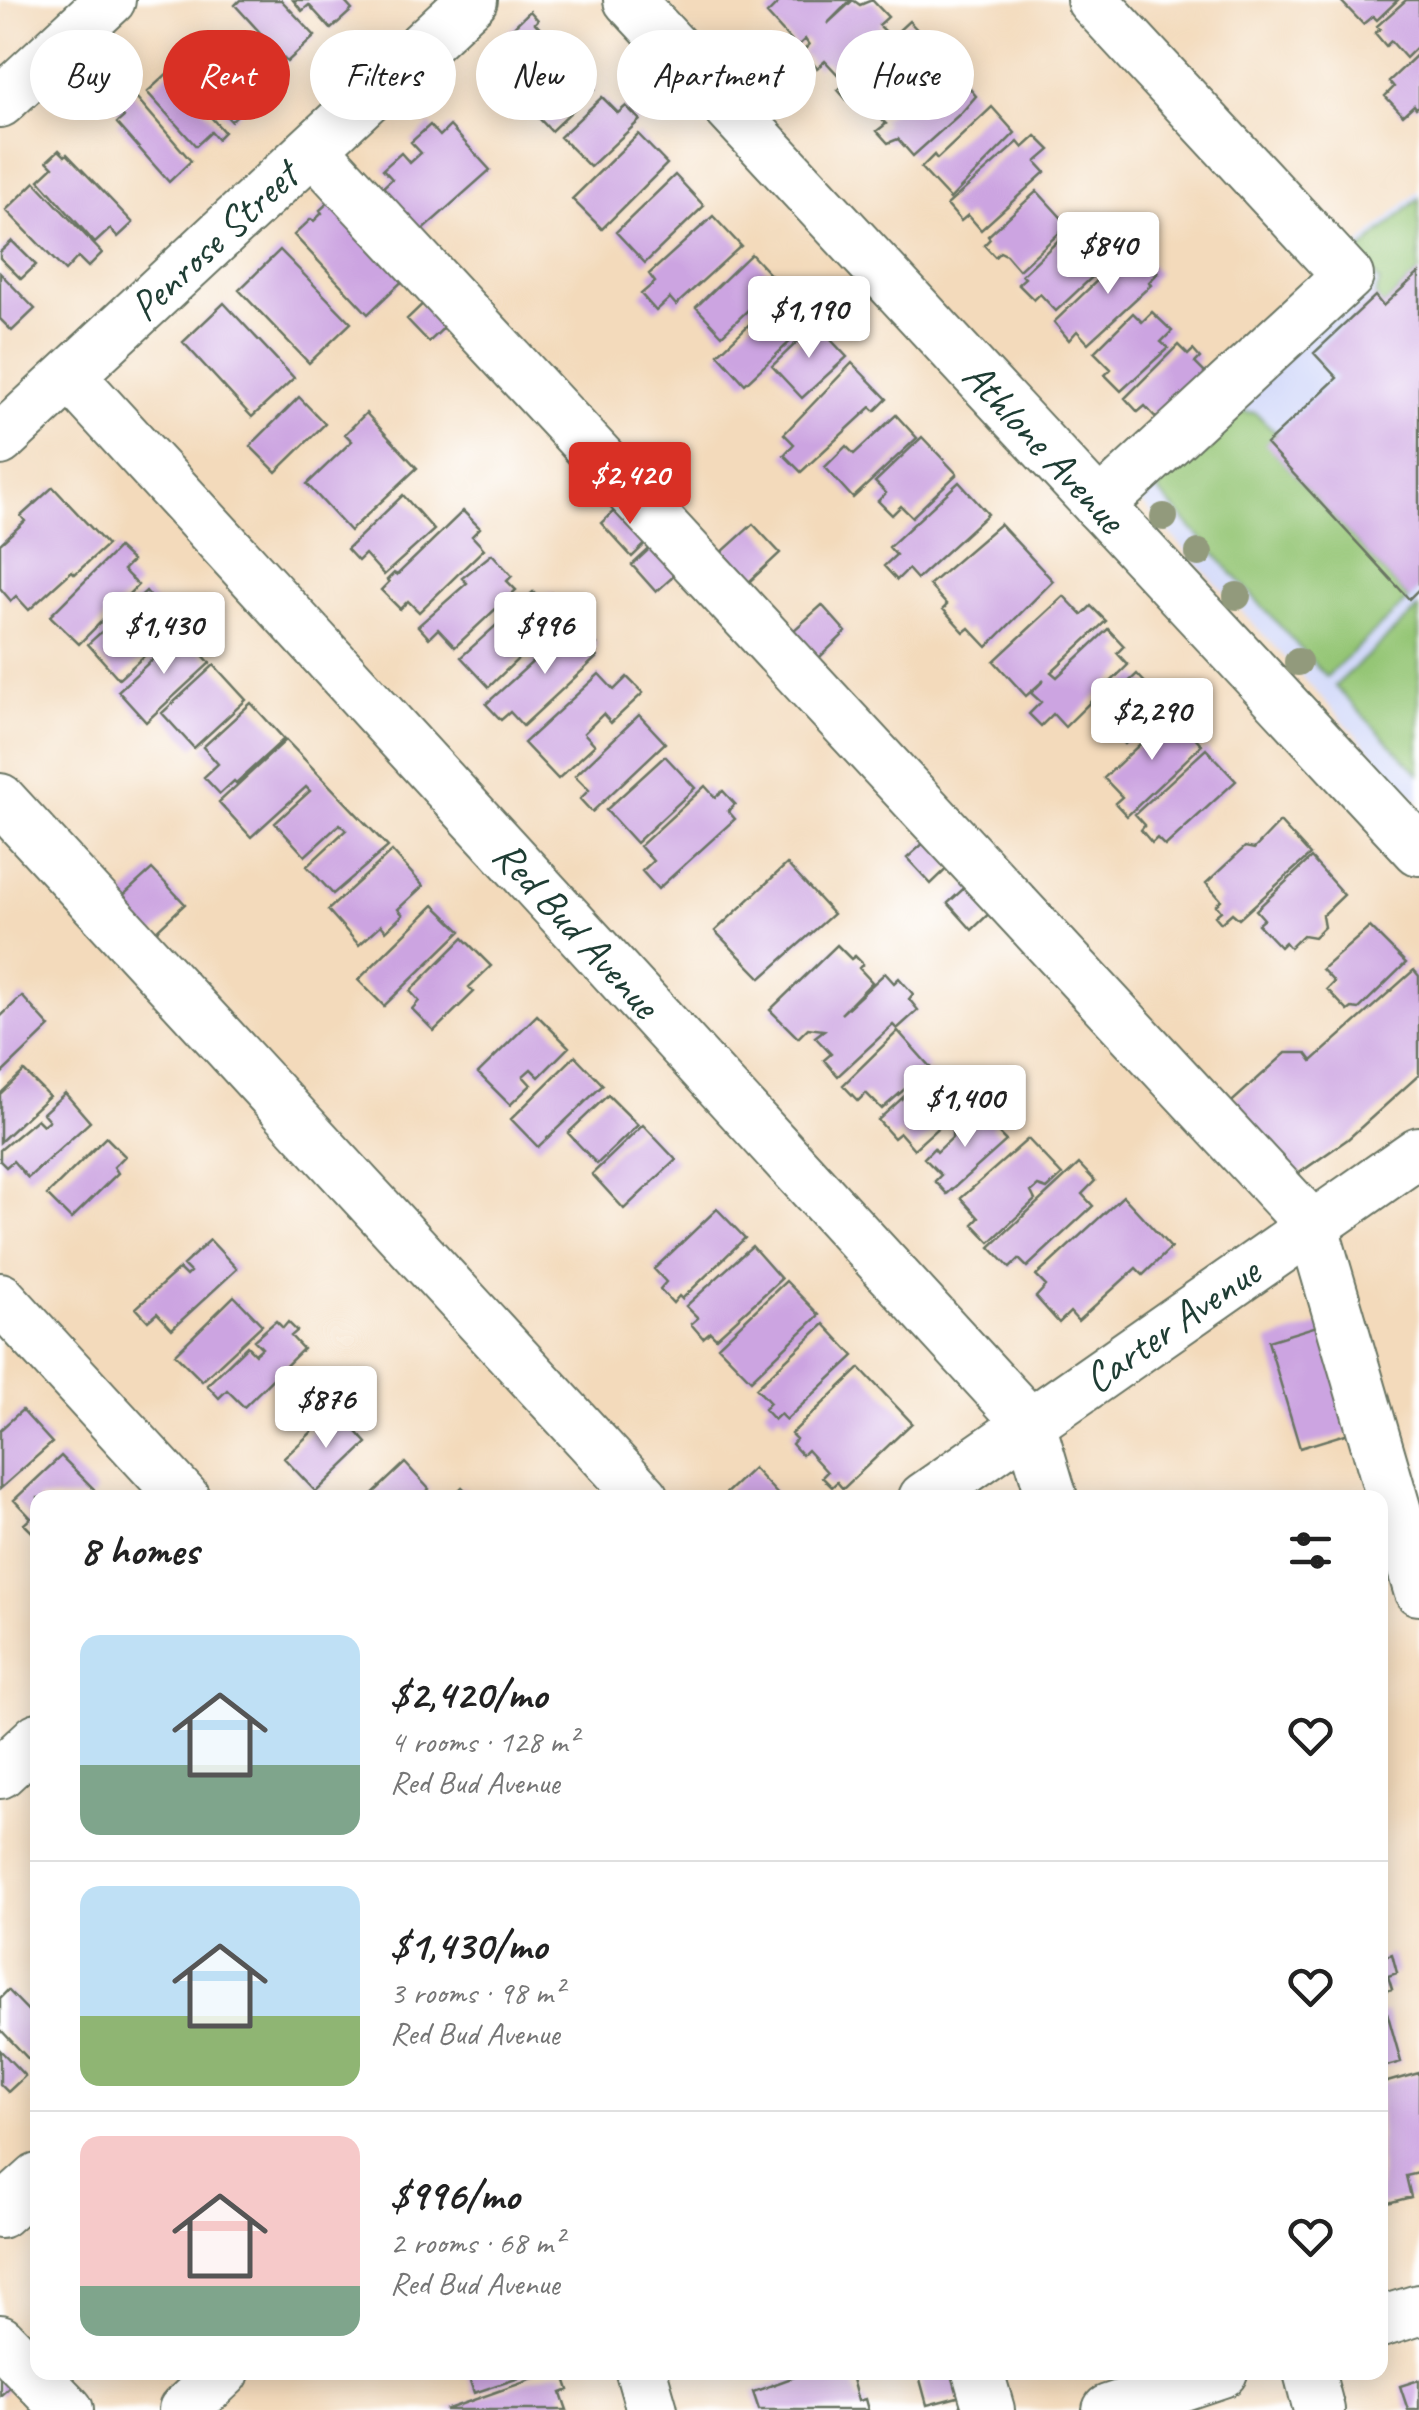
<!DOCTYPE html>
<html lang="en">
<head>
<meta charset="utf-8">
<style>
	:root { --surface:#fff; --page:#f2f2f2; --text:#222; --muted:#767676; --line:#e0e0e0; --accent:#d93025 }
	body { margin:0; font-family:Caveat,sans-serif; background:var(--page); color:var(--text); height:100vh; display:flex; flex-direction:column; font-size:38px; white-space:nowrap }
	* { box-sizing:border-box; margin:0 }
	p { font-size:32px; color:var(--muted) }
	.icon { flex:none; width:55px; height:55px; fill:none; stroke:currentColor; stroke-width:2; stroke-linecap:round; stroke-linejoin:round }
	.map { position:relative; flex:1; overflow:hidden }
	.sheet { position:absolute; left:30px; top:1490px; width:1358px; height:890px; display:flex; flex-direction:column; background:var(--surface); border-radius:20px; box-shadow:0 5px 25px #0003 }
	.sheet>* { flex:none }
	.guide { position:absolute; left:30px; top:30px; width:1360px; height:90px; display:flex; gap:20px }
	.price { position:absolute; translate:-50% -85px; padding:0 22px; border-radius:10px; background:#fff; color:#222; font-size:32px; line-height:65px; filter:drop-shadow(0 2px 5px #0008) }
	.price::after { content:''; position:absolute; left:50%; top:60px; width:30px; height:22px; margin-left:-15px; background:inherit; clip-path:polygon(0 0,100% 0,50% 100%) }
	.price.selected { background:var(--accent); color:#fff }
	ul { padding:0; list-style:none }
	li { display:flex; align-items:center; gap:30px; height:250px; padding:0 50px }
	li+li { border-top:2px solid var(--line) }
	li span { display:grid; place-items:center; flex:none; width:280px; height:200px; border-radius:20px; color:#555 }
	li>.icon { margin-inline-start:auto }
	span .icon { width:120px; height:120px; fill:#fffc; stroke-width:1 }
	li b { font-size:42px }
	h2 { display:flex; justify-content:space-between; align-items:center; height:120px; padding:0 50px; font-size:42px }
	.chip { padding:0 35px; border-radius:45px; background:var(--surface); box-shadow:0 5px 25px #0003; font-size:35px; line-height:90px }
	.chip.selected { background:var(--accent); color:#fff }
	.map>svg:first-child { display:block }
	.built { fill:#d2d9f9 }
	.green { fill:#95c676; stroke:#5a8255; stroke-width:2.5 }
	.building { fill:#cca4e1 }
	.lines { fill:none; stroke-linecap:round; stroke-linejoin:round }
	.minor-casing { stroke:#697463; stroke-width:54 }
	.minor { stroke:#fff; stroke-width:50 }
	.tree { fill:#929a7c }
	.labels { text-anchor:middle; dominant-baseline:central; stroke-width:9; stroke-linejoin:round; paint-order:stroke }
	.street-label { font-size:42px; fill:#1f3d34; stroke:#fff }
</style>
</head>
<body>
<div class="map">
<svg width="1419" height="2410" viewBox="0 0 1419 2410">
	<rect width="100%" height="100%" fill="#fff"/>
	<filter id="ink" filterUnits="userSpaceOnUse"><feTurbulence type="fractalNoise" baseFrequency=".01" numOctaves="2"/><feDisplacementMap in="SourceGraphic" scale="20" xChannelSelector="R" yChannelSelector="G"/><feConvolveMatrix kernelMatrix="1 2 1 2 8 2 1 2 1" color-interpolation-filters="sRGB"/></filter>
	<filter id="wash" filterUnits="userSpaceOnUse"><feTurbulence type="fractalNoise" baseFrequency=".0048" numOctaves="4" result="noise"/><feDisplacementMap in="SourceGraphic" scale="40" xChannelSelector="R" yChannelSelector="G"/><feGaussianBlur stdDeviation="2.25" result="paint"/><feColorMatrix in="noise" values="0 0 0 0 0 0 0 0 0 0 0 0 0 0 0 0 0 1.4 0 .05"/><feComposite in="paint" operator="in"/></filter>
	<g filter="url(#wash)">
		<rect width="100%" height="100%" fill="#f3dabb"/>
		<path class="built" d="M1419,190V803L1138,499L1350,253Z"/>
		<path class="green" d="M1419,198V273L1383,306L1375,296L1380,282L1357,254Z
			M1228,410L1256,413L1277,434L1267,444L1409,599L1326,677L1152,484Z
			M1419,608V774L1335,686Z"/>
		<g id="blocks">
			<path class="building" d="M240,0H281L315,36L287,62L235,5Z
				M293,0H343L352,10L331,29L309,5L302,11Z
				M781,0H851L827,24L853,0L860,5L872,0L888,17L879,25L889,35L842,79L825,61L817,68L802,52L809,45L805,39L797,47L767,14Z
				M1340,0H1398L1377,20L1373,16L1363,24Z
				M1406,0H1419V45L1406,58L1391,41L1386,46L1375,33L1380,29L1377,26Z
				M530,11L538,20L535,23L595,89L551,131L482,57Z
				M909,21L940,54L873,115L860,101L853,107L838,90L849,80L852,82L888,48L884,44Z
				M202,46L252,101L231,121L180,66Z
				M1419,53V106L1416,108L1414,105L1403,115L1385,96L1394,87L1389,81Z
				M170,71L224,132L217,139L211,132L196,146L147,92Z
				M956,72L976,96L962,112L913,156L898,139L888,143L877,131L886,124L882,120L930,77L939,87Z
				M130,90L191,161L169,182L117,123L124,117L113,105Z
				M602,97L618,113L626,106L640,120L590,167L560,137Z
				M992,107L1015,133L950,199L921,168L934,155L937,159Z
				M430,125L440,136L450,126L490,170L419,233L380,190L392,179L383,169L401,153L410,163L421,153L411,142Z
				M638,134L667,164L602,229L572,199Z
				M1036,136L1050,150L1036,162L1045,172L981,230L968,215L961,221L947,205L1018,142L1023,148Z
				M59,150L65,156L67,154L133,223L118,237L110,229L95,243L39,180L53,167L47,161Z
				M675,175L704,206L645,263L616,232Z
				M35,182L102,253L88,267L78,257L65,271L6,210Z
				M1037,191L1068,225L1019,270L1006,255L1000,252L995,257L984,245L990,239L988,236Z
				M339,193L413,271L368,314L294,235L311,219L314,221L322,213L320,210Z
				M713,216L741,246L676,305L670,298L656,311L641,294L655,282L649,274Z
				M1068,231L1102,268L1056,311L1040,294L1034,300L1018,284L1025,278L1022,275Z
				M12,241L36,265L21,279L0,258V252Z
				M1133,246L1158,273L1149,282L1151,285L1088,343L1077,331L1069,340L1054,322Z
				M280,250L351,323L309,363L239,290Z
				M751,254L777,282L722,335L696,307Z
				M0,273L35,309L12,331L0,319Z
				M1419,273V589L1409,599L1266,444L1337,378L1314,353L1375,296L1383,306Z
				M783,292L811,322L745,384L718,354Z
				M432,295L454,318L429,342L407,319Z
				M224,303L294,378L252,417L183,342Z
				M1152,312L1172,331L1161,342L1168,348L1121,391L1105,375L1111,369L1094,352L1133,313L1142,322Z
				M816,324L847,357L802,398L772,366Z
				M1178,345L1188,355L1193,350L1200,358L1195,363L1210,378L1161,423L1145,406L1138,412L1125,398Z
				M852,363L887,399L875,411L871,407L801,472L784,455L794,444L784,434Z
				M299,397L325,424L276,472L250,446Z
				M366,413L417,468L350,531L307,484L352,441L345,434Z
				M896,415L917,438L853,498L825,467L846,446L854,454Z
				M922,437L957,474L912,517L901,506L892,515L878,501L886,493L875,482Z
				M959,482L988,514L917,579L908,569L897,580L884,566L896,555L889,547Z
				M53,487L107,545L75,574L72,571L29,610L16,596L11,601L0,588V544L25,521L21,516Z
				M403,495L434,530L384,575L365,554L358,561L347,549Z
				M629,497L659,531L632,557L601,523Z
				M463,511L480,528L472,536L484,549L419,612L408,601L400,609L381,590L389,582L387,580L394,573L397,575Z
				M753,524L780,553L749,582L722,552Z
				M1000,524L1053,581L987,647L969,628L964,632L943,609L947,605L929,585Z
				M659,540L684,567L656,592L632,565Z
				M118,548L132,561L123,570L138,585L79,644L50,616Z
				M492,554L512,576L507,581L516,590L455,647L438,629L429,638L418,626L467,583L462,578Z
				M146,591L161,609L168,602L181,617L174,623L177,626L119,679L88,644Z
				M533,592L542,602L551,593L564,609L556,617L564,626L533,655L524,653L489,687L461,657Z
				M1064,596L1082,615L1091,606L1106,621L1051,672L1057,677L1108,629L1124,646L1117,653L1128,665L1065,727L1053,714L1041,726L1029,714L1041,702L1031,693L1044,680L1026,696L994,661Z
				M822,605L846,632L819,658L794,630Z
				M570,628L576,635L583,628L597,644L591,651L597,657L523,726L510,712L501,720L486,704Z
				M182,632L210,663L146,722L118,691Z
				M214,665L246,700L194,748L162,713Z
				M599,674L614,690L627,677L643,693L611,723L603,714L584,733L595,745L558,779L524,743Z
				M1137,674L1166,705L1125,744L1096,713Z
				M251,703L284,739L236,783L234,781L220,794L204,777L218,764L203,747Z
				M1173,713L1202,745L1127,816L1115,803L1122,797L1104,778Z
				M639,715L665,743L592,812L580,799L589,790L575,776Z
				M286,740L388,847L333,894L307,866L346,830L340,824L305,856L275,823L310,791L306,787L251,837L219,802Z
				M1206,749L1236,781L1165,846L1157,838L1152,843L1141,830L1145,825L1135,814Z
				M665,756L695,788L636,843L606,810Z
				M705,786L715,797L723,791L735,804L728,811L735,819L658,889L642,871L653,861L640,846Z
				M1280,822L1310,855L1239,919L1232,913L1221,923L1215,916L1221,911L1216,905L1221,900L1206,883L1245,847L1254,849Z
				M936,832L959,857L931,884L907,858Z
				M392,851L423,886L398,909L403,915L386,931L381,925L359,945L328,910Z
				M1311,858L1344,895L1322,916L1324,927L1314,937L1303,935L1290,948L1285,942L1280,947L1258,924L1264,919L1256,910Z
				M787,864L833,914L761,978L715,931Z
				M152,869L185,904L151,936L118,900Z
				M974,879L998,905L972,930L948,903Z
				M434,905L461,931L384,1006L358,980Z
				M1370,927L1406,963L1359,1009L1352,1008L1348,1011L1327,989L1334,982L1322,969Z
				M463,938L491,966L469,987L474,992L434,1031L412,1009L419,1001L410,991Z
				M837,945L851,959L855,956L863,964L859,968L872,982L841,1014L885,973L894,983L899,978L913,994L909,999L918,1010L897,1029L893,1025L838,1076L824,1060L831,1054L815,1037L824,1030L808,1028L798,1038L770,1010Z
				M1414,970L1419,976V1075L1348,1139L1292,1178L1225,1108L1286,1053H1306L1312,1061Z
				M22,996L50,1027L0,1075V1017Z
				M537,1015L569,1047L539,1077L531,1069L523,1076L531,1085L510,1105L478,1073Z
				M898,1031L930,1067L882,1109L866,1093L858,1101L843,1085Z
				M575,1056L603,1085L538,1147L511,1119Z
				M24,1071L49,1096L0,1142V1094Z
				M931,1072L962,1106L914,1149L900,1133L894,1138L878,1120Z
				M65,1093L90,1122L28,1178L13,1161L6,1167L0,1161V1150L37,1119L43,1125L49,1120L43,1113Z
				M608,1095L638,1125L597,1164L568,1133Z
				M982,1108L995,1121L991,1126L1006,1141L947,1194L935,1181L941,1175L924,1158L934,1148L937,1152L952,1138V1128L961,1119L969,1121Z
				M643,1125L676,1160L624,1209L592,1174Z
				M106,1137L125,1156L114,1167L118,1173L71,1219L47,1195Z
				M1028,1139L1062,1175L1047,1189L1038,1186L1031,1192L1035,1200L990,1242L973,1224L979,1218L961,1198Z
				M1079,1164L1095,1181L1082,1194L1093,1206L1027,1267L1019,1259L1010,1268L990,1247Z
				M1123,1196L1171,1248L1143,1275L1136,1268L1078,1321L1070,1312L1059,1323L1036,1297L1046,1286L1036,1276Z
				M717,1209L745,1238L682,1299L679,1296L673,1303L660,1289L666,1282L654,1269Z
				M210,1240L237,1269L172,1329L157,1313L148,1321L136,1308L179,1269L186,1276L190,1272L183,1265Z
				M752,1246L781,1279L716,1338L710,1332L703,1338L691,1324L698,1318L686,1306Z
				M786,1281L819,1315L751,1380L718,1346Z
				M234,1296L262,1325L202,1381L175,1354Z
				M276,1321L283,1328L288,1322L297,1331L291,1336L303,1349L244,1407L227,1390L219,1398L207,1385L247,1346L255,1354L262,1348L254,1340Z
				M1330,1322L1362,1429L1300,1448L1268,1341Z
				M824,1324L854,1356L786,1420L780,1414L774,1420L764,1409L770,1403L756,1388Z
				M860,1368L912,1423L843,1489L837,1482L832,1487L822,1477L827,1472L807,1450L802,1455L792,1444L796,1439L791,1434Z
				M336,1409L367,1443L316,1492L284,1458Z
				M22,1410L52,1443L0,1489V1430Z
				M61,1456L94,1489L95,1494L91,1498H38V1538L24,1524L31,1518L14,1500Z
				M405,1463L429,1489L421,1498H368Z
				M753,1468L781,1498H721Z
				M462,1487L469,1494L466,1498H451Z
				M1392,1954L1397,1973L1388,1976L1392,1989L1380,1992V1958Z
				M8,1990L38,2021V2069L0,2029V1998Z
				M1387,2012L1401,2062L1380,2068V2014Z
				M0,2050L25,2076L8,2092L0,2084Z
				M1419,2073V2173L1406,2176L1411,2197L1380,2205V2084Z
				M0,2372L12,2385L0,2396Z
				M467,2372H534V2373L474,2393Z
				M553,2372H563L569,2390L561,2393L567,2410H445Z
				M808,2372H856L858,2377L852,2379L858,2401L865,2399L868,2410H759L753,2392Z
				M918,2372H963L969,2394L927,2405Z
				M1419,2380V2410H1408L1400,2386Z"/>
		</g>
	</g>
	<g filter="url(#ink)">
		<use href="#blocks" fill-opacity="0" stroke="#697463" stroke-width="2.5"/>
		<g class="lines">
			<g class="minor-casing">
				<g id="minor">
					<path id="s1" d="M629,0L1419,850"/>
					<path d="M1092,0L1348,276L1099,506"/>
					<path d="M0,102L110,0"/>
					<path d="M313,149L1313,1227L1419,1590"/>
					<path id="s2" d="M70,376L1030,1424L1052,1498"/>
					<path id="s3" d="M0,440L472,0"/>
					<path d="M0,799L644,1498"/>
					<path d="M0,1298L184,1498"/>
					<path id="s4" d="M924,1498L1419,1152"/>
					<path d="M0,1773L38,1738"/>
					<path d="M0,2213L38,2179"/>
					<path d="M1380,2322L1419,2310"/>
					<path d="M0,2340L68,2410"/>
					<path d="M641,2372L652,2410"/>
					<path d="M978,2372L989,2410"/>
					<path d="M1309,2372L1319,2410"/>
					<path d="M184,2410L224,2372"/>
					<path d="M1108,2410L1222,2372"/>
				</g>
			</g>
			<use href="#minor" class="minor"/>
		</g>
		<g class="tree">
			<circle cx="1164" cy="517" r="14"/>
			<circle cx="1199" cy="553" r="14"/>
			<circle cx="1237" cy="596" r="14"/>
			<circle cx="1298" cy="662" r="14"/>
		</g>
	</g>
	<g class="labels">
		<g class="street-label">
			<text stroke="none"><textPath href="#s3" startOffset="292">Penrose Street</textPath></text>
			<text stroke="none"><textPath href="#s1" startOffset="610">Athlone Avenue</textPath></text>
			<text stroke="none"><textPath href="#s2" startOffset="750">Red Bud Avenue</textPath></text>
			<text stroke="none"><textPath href="#s4" startOffset="302">Carter Avenue</textPath></text>
		</g>
	</g>
</svg>
<b class="price" style="left:1108px;top:297px">$840</b>
<b class="price" style="left:809px;top:361px">$1,190</b>
<b class="price selected" style="left:630px;top:527px">$2,420</b>
<b class="price" style="left:164px;top:677px">$1,430</b>
<b class="price" style="left:545px;top:677px">$996</b>
<b class="price" style="left:1152px;top:763px">$2,290</b>
<b class="price" style="left:965px;top:1150px">$1,400</b>
<b class="price" style="left:326px;top:1451px">$876</b>
<div class="guide">
<a class="chip">Buy</a>
<a class="chip selected">Rent</a>
<a class="chip">Filters</a>
<a class="chip">New</a>
<a class="chip">Apartment</a>
<a class="chip">House</a>
</div>
<section class="sheet">
<h2>8 homes<svg class="icon" aria-label="filters" viewBox="0 0 24 24"><path d="M4 7h16M4 17h16"/><circle cx="9" cy="7" r="2"/><circle cx="15" cy="17" r="2"/></svg></h2>
<ul>
<li><span style="background:linear-gradient(#bfe0f5 65%,#7fa58c 0)"><svg class="icon" aria-label="home" viewBox="0 0 24 24"><path d="M3 11l9-7 9 7M6 9v11h12V9"/></svg></span><div><b>$2,420/mo</b><p>4 rooms · 128 m²</p><p>Red Bud Avenue</p></div><svg class="icon" aria-label="heart" viewBox="0 0 24 24"><path d="M12 20l-8-8c-3-5 5-10 8-4 3-6 11-1 8 4z"/></svg></li>
<li><span style="background:linear-gradient(#bfe0f5 65%,#8fb573 0)"><svg class="icon" aria-label="home" viewBox="0 0 24 24"><path d="M3 11l9-7 9 7M6 9v11h12V9"/></svg></span><div><b>$1,430/mo</b><p>3 rooms · 98 m²</p><p>Red Bud Avenue</p></div><svg class="icon" aria-label="heart" viewBox="0 0 24 24"><path d="M12 20l-8-8c-3-5 5-10 8-4 3-6 11-1 8 4z"/></svg></li>
<li><span style="background:linear-gradient(#f6c9c9 75%,#7fa58c 0)"><svg class="icon" aria-label="home" viewBox="0 0 24 24"><path d="M3 11l9-7 9 7M6 9v11h12V9"/></svg></span><div><b>$996/mo</b><p>2 rooms · 68 m²</p><p>Red Bud Avenue</p></div><svg class="icon" aria-label="heart" viewBox="0 0 24 24"><path d="M12 20l-8-8c-3-5 5-10 8-4 3-6 11-1 8 4z"/></svg></li>
</ul>
</section>
</div>
</body>
</html>
